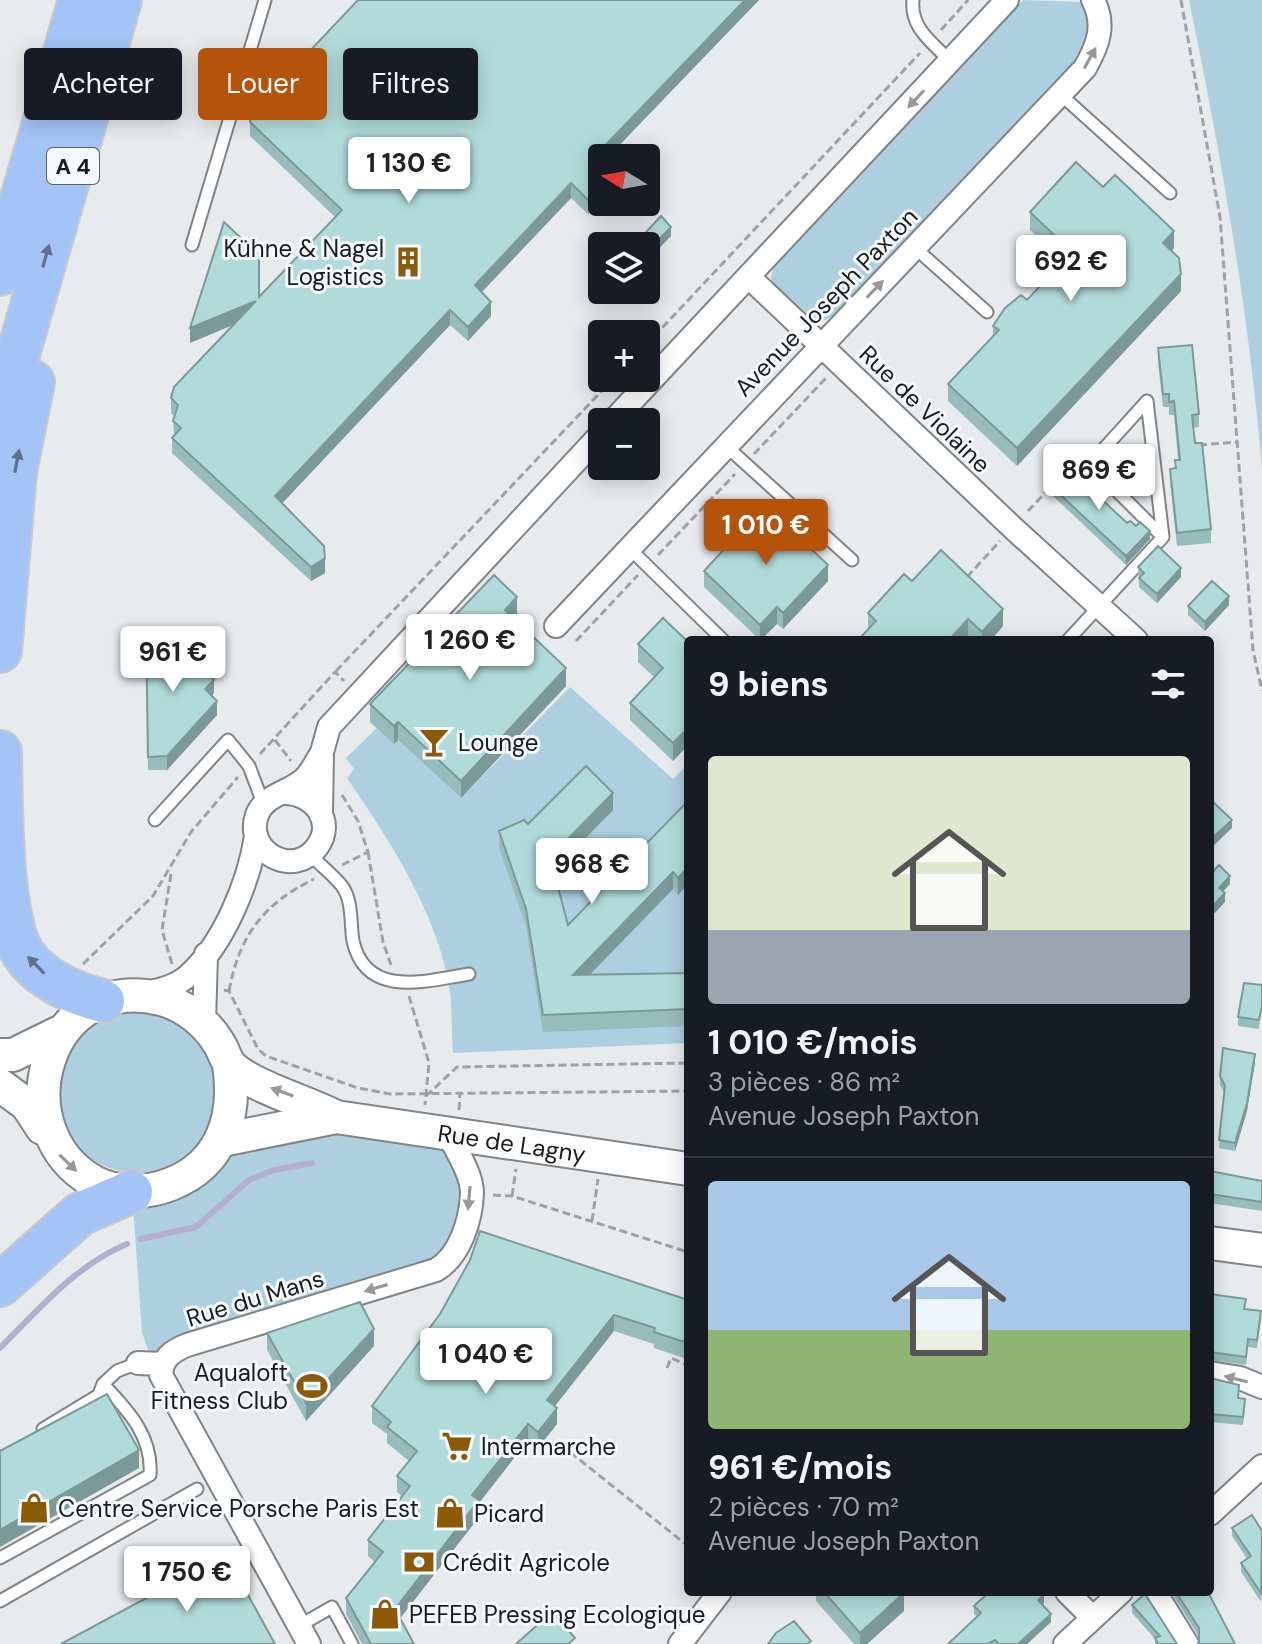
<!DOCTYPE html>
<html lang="fr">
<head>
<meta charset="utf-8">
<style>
	:root { --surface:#171b24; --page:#20242c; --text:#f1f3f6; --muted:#9ea1a6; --line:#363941; --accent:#b45309 }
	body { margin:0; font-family:"DM Sans",sans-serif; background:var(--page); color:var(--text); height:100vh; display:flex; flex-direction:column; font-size:30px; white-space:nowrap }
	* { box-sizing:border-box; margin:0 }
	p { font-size:26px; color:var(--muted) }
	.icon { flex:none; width:44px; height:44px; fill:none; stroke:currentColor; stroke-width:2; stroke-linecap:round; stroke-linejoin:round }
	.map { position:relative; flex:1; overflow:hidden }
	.details { position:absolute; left:684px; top:636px; width:530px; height:960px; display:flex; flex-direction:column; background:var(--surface); border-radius:8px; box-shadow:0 4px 20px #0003 }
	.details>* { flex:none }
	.guide { position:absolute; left:24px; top:48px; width:540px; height:72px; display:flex; gap:16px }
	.needle { width:52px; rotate:281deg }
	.tools { position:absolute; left:588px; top:144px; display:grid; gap:16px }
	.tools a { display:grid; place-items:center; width:72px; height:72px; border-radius:8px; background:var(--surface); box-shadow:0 4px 20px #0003; font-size:40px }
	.price { position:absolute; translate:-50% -68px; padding:0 18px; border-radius:8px; background:#fff; color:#222; font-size:26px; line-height:52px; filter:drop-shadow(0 2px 4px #0008) }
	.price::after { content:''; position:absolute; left:50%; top:48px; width:24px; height:18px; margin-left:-12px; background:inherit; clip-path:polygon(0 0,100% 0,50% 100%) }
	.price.current { background:var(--accent); color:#fff }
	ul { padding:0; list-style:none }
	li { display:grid; align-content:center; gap:16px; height:424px; padding:0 24px }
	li+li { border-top:2px solid var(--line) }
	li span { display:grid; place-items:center; height:248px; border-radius:8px; color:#555 }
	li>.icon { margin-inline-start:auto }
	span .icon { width:144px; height:144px; fill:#fffc; stroke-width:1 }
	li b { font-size:34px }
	h2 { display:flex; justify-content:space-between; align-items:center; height:96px; padding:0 24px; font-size:34px }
	.chip { padding:0 28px; border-radius:8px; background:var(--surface); box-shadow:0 4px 20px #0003; font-size:28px; line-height:72px }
	.chip.current { background:var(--accent); color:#fff }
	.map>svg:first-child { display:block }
	.green { fill:#adcfdf }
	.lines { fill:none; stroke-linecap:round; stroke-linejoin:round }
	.stream { stroke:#b4afce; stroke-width:6 }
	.service-casing { stroke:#808486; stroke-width:15 }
	.minor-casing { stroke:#808486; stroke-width:26 }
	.secondary-casing { stroke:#808486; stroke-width:36 }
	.motorway-casing { stroke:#c8c8c9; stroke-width:46 }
	.path { stroke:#9fa2a4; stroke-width:3; stroke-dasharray:8 4; stroke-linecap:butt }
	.service { stroke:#fff; stroke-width:11 }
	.minor { stroke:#fff; stroke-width:22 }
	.secondary { stroke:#fff; stroke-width:32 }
	.motorway { stroke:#a4c4f8; stroke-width:42 }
	.wall { fill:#98bcbc }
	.shaded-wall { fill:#7c9999 }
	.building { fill:#b1dbdb; stroke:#7c9999; stroke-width:2 }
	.oneway { fill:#989899 }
	.oneway2 { fill:#5e708a }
	.labels { text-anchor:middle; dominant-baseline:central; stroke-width:6; stroke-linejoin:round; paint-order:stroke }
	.shield { fill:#f4f9fb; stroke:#5b5e5f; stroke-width:2 }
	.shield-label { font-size:22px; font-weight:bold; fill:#191b1c }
	.poi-label { font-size:24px; fill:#191b1c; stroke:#f4f9fb; text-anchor:start }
	.street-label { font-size:24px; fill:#191b1c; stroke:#f4f9fb }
</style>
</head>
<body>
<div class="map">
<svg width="1262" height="1644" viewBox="0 0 1262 1644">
	<rect width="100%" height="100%" fill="#e7ebee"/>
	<path class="green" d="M1023,0L1081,2L1091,25L1087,48L833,316L821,322L810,320L774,287L771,277L775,263Z
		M1189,0H1262V470C1249,312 1221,156 1189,0Z
		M570,687L673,779L688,764V1043L453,1053C451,1030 453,1003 448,980C433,906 389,840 347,778L354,769L346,758L377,728L398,740L461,798Z
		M56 1092a81 81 0 1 1 162 0a81 81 0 1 1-162 0Z
		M336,1134L441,1146C473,1184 462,1208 452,1251L430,1266L149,1353L142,1332L133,1206L219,1164L240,1146L293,1135Z"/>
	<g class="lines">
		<path class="stream" d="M141,1239L196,1227L249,1180L274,1170L312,1163
			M0,1348C39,1309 76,1265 127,1244"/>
		<g class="service-casing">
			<path id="service" d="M913,0C910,28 932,42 950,61
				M1060,94L1170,193
				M192,245L265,0
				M914,247L987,312
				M726,446L852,560
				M629,548L723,640
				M1068,640L1163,537L1147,401L1090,464L1163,537
				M155,820L228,740L249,766L263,803
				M311,855C320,865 333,875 342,886C353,901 350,923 353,941C366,999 426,981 469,974
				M43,1429L99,1395L103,1384L117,1371L138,1363
				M0,1558L150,1475C153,1437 128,1410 103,1384
				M0,1601L197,1489
				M299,1626L332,1607L352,1644"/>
		</g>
		<g class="minor-casing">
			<path id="minor" d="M749,277L1013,528L1136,640
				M612,422L1007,0
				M556,626L1085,68C1098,45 1106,25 1093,0
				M285,793C313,793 336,821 317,847C294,879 244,852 257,815C265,794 289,793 304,779C311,773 316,762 321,754
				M321,813L322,752L329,727L602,433
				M143,994C159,990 176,987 189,975C224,943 249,882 256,836
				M204,1023L206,954
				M138,1363L162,1364
				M1210,1373L1240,1378L1262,1387
				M1210,1514L1262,1466
				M1067,1592L1093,1618
				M1155,1592L1187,1644
				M309,1644L161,1375C162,1358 172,1351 187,1345L436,1270C460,1256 471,1220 472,1193C472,1174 456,1150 448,1134
				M680,1644L720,1592
				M1065,1644L1121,1592"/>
		</g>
		<g class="secondary-casing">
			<g id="secondary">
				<path d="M0,1055H13L58,1033"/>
				<path d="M229,1065C237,1116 222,1164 171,1184C146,1194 118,1194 94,1182C0,1129 46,970 161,999C184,1005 206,1022 218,1042C224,1050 225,1061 233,1068C254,1087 307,1102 336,1117"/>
				<path d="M0,1085L27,1105L42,1128"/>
				<path id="s1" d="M222,1140L336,1117L688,1169"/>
				<path d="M1210,1243L1262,1250"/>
			</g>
		</g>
		<g class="motorway-casing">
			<path id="motorway" d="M0,274L80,0
				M0,417L120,0
				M0,651L15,472L33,382
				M0,752C1,805 0,897 18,944C32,976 71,993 103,1001
				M0,1285L80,1214L131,1192"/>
		</g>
		<path class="path" d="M1181,0L1220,217L1253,650L1262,691
			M941,30L968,0
			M646,345L920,53
			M1199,445L1238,442
			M1119,452L1140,451
			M754,454L826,378
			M1028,511L1074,462
			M658,555L735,474
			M967,577L1000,541
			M576,641L638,575
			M336,671L614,378
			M275,740L291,761
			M260,754L335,672L344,681
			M342,795L358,821L368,852L342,865
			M368,852L383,942L391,965
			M171,874L162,930L172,964
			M83,964L153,896L191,832L238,777
			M224,990L229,991L258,1049L266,1056L358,1088L390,1094L688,1091
			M229,991C239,936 263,904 314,879
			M409,996L429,1063L425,1105
			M426,1096L457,1067L688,1063
			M459,1110L460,1094
			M493,1195L512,1196L688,1252
			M512,1196L516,1169
			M592,1221L598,1179
			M667,1368L671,1358L688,1365
			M561,1445L688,1546"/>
		<use href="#service" class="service"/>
		<use href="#minor" class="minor"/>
		<use href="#secondary" class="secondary"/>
		<use href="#motorway" class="motorway"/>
	</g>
	<path class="wall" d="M358,0H759L601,164L602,200L588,214L571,198L482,292L491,316L468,341L450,325L282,503L325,573L311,581L172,453V438L174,436L173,421L174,416L171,413V398L233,325L190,343L259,297L335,217L250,136V122Z
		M1103,187L1174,248L1171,251L1181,291L1017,466L948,401V384L993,336V326L1027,300L1063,261L1030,230V212Z
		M1158,348L1199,414V427L1193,428L1211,529V543L1177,546L1170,482V469L1175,468V460H1178L1174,415H1169V407H1163L1158,362Z
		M1085,484L1127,523L1136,526L1150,539L1126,565L1052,495V487Z
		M1138,567L1181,577L1157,603L1139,587Z
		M704,571L828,581L783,629L777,624L761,640H760L704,587Z
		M912,581L1003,626L991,640H971L968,637L965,640H858L868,630V613Z
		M1229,605L1205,631L1188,615V606Z
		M517,615L514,619L566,686L461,798L398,740L394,744L370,722V704Z
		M146,633L214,693L211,696L217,715L167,770H148Z
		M688,642V745L673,761L630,720V703L654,677L638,662V644Z
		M688,801V884L678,895L673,889L590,974L688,973V1026L543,1032L526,926L499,848V831L528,824L613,810L553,871L568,925L595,897V885L645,845Z
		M1262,985L1259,1029L1238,1026V1017Z
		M1255,1062L1247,1111L1235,1151L1219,1148L1224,1093L1220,1084V1076Z
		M1210,1171L1262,1181V1211L1210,1203Z
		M1210,1294L1245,1309L1261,1319L1257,1348L1248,1347L1246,1365L1210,1360Z
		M688,1300V1355L685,1354L684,1358L654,1348V1344L614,1331L555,1406L557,1424L538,1448L528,1440L479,1503V1517L400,1618L414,1644H362L346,1614V1598L375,1562L368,1556V1540L402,1496L397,1492V1476L409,1461L387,1443V1434L372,1423V1406L440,1314Z
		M267,1333L374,1346L306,1421L267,1350Z
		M1210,1378L1239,1398L1245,1407L1243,1425L1210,1422Z
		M1232,1528L1262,1531L1261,1602L1241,1572V1563L1247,1559L1232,1536Z
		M816,1592H903L904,1611L867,1644H854L816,1601Z
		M1171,1592H1208L1199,1643V1637Z
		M1044,1603L1042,1605L1051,1622L1027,1644H948L977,1617L974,1614V1606Z
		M1132,1605L1177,1644H1155V1639L1132,1613Z"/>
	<path class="shaded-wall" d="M745,0H759L607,158H602V163L594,172V157Z
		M571,183V198L475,299V285Z
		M602,185V200L588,214V200Z
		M671,227V236L646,262V253Z
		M1174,231V248L1163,261V243Z
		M1181,274V291L1017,466V448Z
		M256,301V315L190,343V328Z
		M491,302V316L468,341V327Z
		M450,310V325L275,511V496Z
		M1150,531V539L1126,565V556Z
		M325,558V573L311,581V567Z
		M828,565V581L783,629V613Z
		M1181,568V577L1157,603V594Z
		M1229,596V605L1205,631V622Z
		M517,597V615L505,628V610Z
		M777,607V624L760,640V625Z
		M1003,609V626L991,640H982V632Z
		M968,619V637L965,640H949Z
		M566,668V686L461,798V781Z
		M214,680V693L205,702V689Z
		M217,701V715L167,770V756Z
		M398,722V740L394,744V726Z
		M688,728V745L673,761V743Z
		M613,793V810L550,874V857Z
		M1232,820V828L1210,849V840Z
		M688,867V884L678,895V878Z
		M673,872V889L573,992V975Z
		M1230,876V884L1219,896V888Z
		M1225,893V902L1210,918V909Z
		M1255,1054V1062L1247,1111L1235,1151V1143Z
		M614,1315V1331L547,1416V1400Z
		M374,1329V1346L306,1421V1403Z
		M685,1338V1354L684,1358V1342Z
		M557,1408V1424L538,1448V1432Z
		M528,1424V1440L479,1503V1517L395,1625V1609L472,1495Z
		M139,1450V1468L0,1547V1530Z
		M904,1593V1611L867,1644H860V1633Z
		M1044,1595V1603L1038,1609V1600Z
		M1051,1614V1622L1027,1644H1018Z"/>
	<path class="building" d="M358,0H745L594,157L602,165V185L588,200L571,183L475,285L491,302L468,327L450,310L275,496L324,546L325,558L311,567L172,438L181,428L173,421L178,405L171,398L174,387L256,301L190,328L224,222L259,255V297L342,210L250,122L252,112Z
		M1076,162L1103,187L1115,175L1174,231L1163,243L1179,258L1181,274L1017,448L948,384L999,330L993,326L1005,308L1021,295L1027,300L1072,252L1030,212Z
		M661,216L671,227L646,253V246H633Z
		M1192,345L1199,414L1192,415L1195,443H1202L1211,529L1177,533L1170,469L1176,468L1175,460H1180L1174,401L1169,402V394H1163L1158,348Z
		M1072,465L1085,478L1082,481L1127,523L1130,521L1136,526L1140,522L1150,531L1126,556L1052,487Z
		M765,505L828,565L783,613L777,607L760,625L704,571Z
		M1158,546L1181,568L1157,594L1139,578L1144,573L1138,567Z
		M941,550L1003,609L982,632L968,619L949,640H858L876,621L868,613L904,574L912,581Z
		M494,575L517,597L505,610L566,668L461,781L398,722L394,726L370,704Z
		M1212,581L1229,596L1205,622L1188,606Z
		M663,618L688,642V728L673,743L630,703L663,668L638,644Z
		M146,633L165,634L214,680L205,689L217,701L167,756L148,757Z
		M586,766L613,793L550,857L568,925L601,891L595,885L640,840L645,845L688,801V867L678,878L673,872L573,975L688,973V1009L543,1015L526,909L499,831L524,820L528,824Z
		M1210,799L1232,820L1210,840Z
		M1219,865L1230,876L1219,888L1225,893L1210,909V875Z
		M1244,983L1262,985V1006L1259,1020L1238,1017Z
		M1223,1048L1255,1054L1247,1103L1235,1143L1219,1140L1225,1086L1220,1076Z
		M1210,1171L1262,1181V1202L1210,1194Z
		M480,1231L688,1300V1339L685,1338L684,1342L654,1332L655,1328L614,1315L547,1400L557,1408L538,1432L528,1424L472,1495L479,1500L395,1609L414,1644H371L346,1598L383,1552L368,1540L410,1486L397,1476L417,1451L387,1427L391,1422L372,1406L440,1314L470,1260Z
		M1210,1294L1246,1299L1244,1309L1261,1311L1257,1340L1248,1339L1246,1357L1210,1352Z
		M360,1302L374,1329L306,1403L267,1333Z
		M1210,1378L1239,1385L1238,1398L1245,1399L1243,1417L1210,1414Z
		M107,1394L139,1450L0,1530V1451Z
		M1252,1515L1262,1531L1261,1593L1241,1563L1251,1556L1232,1528Z
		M226,1555L275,1644H61Z
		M824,1592H903L904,1593L860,1633Z
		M989,1592H1042L1044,1595L1038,1600L1051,1614L1018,1644H999L995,1640L987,1644H948L981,1613L974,1606Z
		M1176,1592H1208L1235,1644H1197L1199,1643V1628Z
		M1145,1594L1177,1644H1158L1155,1638L1160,1636L1132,1605Z
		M552,1612L575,1638L568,1644H516Z
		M794,1621L811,1641L807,1644H768L776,1633Z"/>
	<defs><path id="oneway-solid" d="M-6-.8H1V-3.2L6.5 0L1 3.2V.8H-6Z" transform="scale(2)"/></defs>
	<g class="oneway">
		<use href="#oneway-solid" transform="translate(1090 58) rotate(-61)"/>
		<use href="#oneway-solid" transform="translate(916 99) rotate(133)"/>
		<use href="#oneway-solid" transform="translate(875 289) rotate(-46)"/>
		<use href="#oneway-solid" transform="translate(282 1092) rotate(-160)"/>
		<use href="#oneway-solid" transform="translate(68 1163) rotate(44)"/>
		<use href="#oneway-solid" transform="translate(469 1198) rotate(95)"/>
		<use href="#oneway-solid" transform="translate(376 1288) rotate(163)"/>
		<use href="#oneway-solid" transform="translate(1236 1379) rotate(-166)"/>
	</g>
	<g class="oneway2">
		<use href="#oneway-solid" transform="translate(46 256) rotate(-74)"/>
		<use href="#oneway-solid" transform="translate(17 461) rotate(-79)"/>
		<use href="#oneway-solid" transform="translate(36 965) rotate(-134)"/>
	</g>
	<defs>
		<g id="building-bare" transform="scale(2.4)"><path d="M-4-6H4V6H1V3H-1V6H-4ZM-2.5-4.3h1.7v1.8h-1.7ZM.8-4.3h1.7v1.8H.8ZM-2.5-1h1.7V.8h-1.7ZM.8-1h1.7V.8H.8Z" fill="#8c5906" stroke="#f4f9fb" stroke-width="2.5" paint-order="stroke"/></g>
		<g id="bar-bare" transform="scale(2.4)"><path d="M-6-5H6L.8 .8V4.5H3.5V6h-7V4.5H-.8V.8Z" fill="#8c5906" stroke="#f4f9fb" stroke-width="2.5" paint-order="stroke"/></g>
		<g id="stadium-bare" transform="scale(2.4)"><path d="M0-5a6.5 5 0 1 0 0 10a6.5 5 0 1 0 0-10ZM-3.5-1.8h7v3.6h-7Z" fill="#8c5906" stroke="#f4f9fb" stroke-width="2.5" paint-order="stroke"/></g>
		<g id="supermarket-bare" transform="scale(2.4)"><path d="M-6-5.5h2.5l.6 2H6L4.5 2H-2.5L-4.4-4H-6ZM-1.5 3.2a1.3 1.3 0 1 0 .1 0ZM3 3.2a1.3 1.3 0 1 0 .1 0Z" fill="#8c5906" stroke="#f4f9fb" stroke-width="2.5" paint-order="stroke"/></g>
		<g id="shop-bare" transform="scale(2.4)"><path d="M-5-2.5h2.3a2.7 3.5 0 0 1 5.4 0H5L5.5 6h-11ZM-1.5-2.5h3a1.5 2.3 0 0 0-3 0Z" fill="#8c5906" stroke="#f4f9fb" stroke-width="2.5" paint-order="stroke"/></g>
		<g id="bank-bare" transform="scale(2.4)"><path d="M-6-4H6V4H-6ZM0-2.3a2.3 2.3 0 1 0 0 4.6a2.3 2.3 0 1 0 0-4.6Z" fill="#8c5906" stroke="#f4f9fb" stroke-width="2.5" paint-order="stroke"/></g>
	</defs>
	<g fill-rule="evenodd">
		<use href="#building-bare" x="408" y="262"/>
		<use href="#bar-bare" x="434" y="742"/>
		<use href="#stadium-bare" x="312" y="1386"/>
		<use href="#supermarket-bare" x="457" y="1446"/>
		<use href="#shop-bare" x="34" y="1508"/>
		<use href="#shop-bare" x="450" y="1513"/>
		<use href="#bank-bare" x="419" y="1562"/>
		<use href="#shop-bare" x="385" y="1614"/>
	</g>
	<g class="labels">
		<rect class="shield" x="47" y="148" width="52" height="36" rx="6"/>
		<g class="shield-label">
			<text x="73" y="166">A 4</text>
		</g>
		<g class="poi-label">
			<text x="384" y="248" text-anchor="end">Kühne &amp; Nagel<tspan x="384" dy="28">Logistics</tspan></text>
			<text x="458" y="742">Lounge</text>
			<text x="288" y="1372" text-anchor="end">Aqualoft<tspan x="288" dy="28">Fitness Club</tspan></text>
			<text x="481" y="1446">Intermarche</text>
			<text x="58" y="1508">Centre Service Porsche Paris Est</text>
			<text x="474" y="1513">Picard</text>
			<text x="443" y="1562">Crédit Agricole</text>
			<text x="409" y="1614">PEFEB Pressing Ecologique</text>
		</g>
		<g class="street-label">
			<text transform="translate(826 302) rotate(-46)">Avenue Joseph Paxton</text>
			<text transform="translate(925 409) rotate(44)">Rue de Violaine</text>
			<text stroke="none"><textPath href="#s1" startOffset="294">Rue de Lagny</textPath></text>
			<text transform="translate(255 1298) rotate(-17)">Rue du Mans</text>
		</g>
	</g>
</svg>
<div class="tools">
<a><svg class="needle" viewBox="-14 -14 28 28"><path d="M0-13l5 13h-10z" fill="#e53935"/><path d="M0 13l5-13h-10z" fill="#9ea1a6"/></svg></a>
<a><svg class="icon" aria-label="layers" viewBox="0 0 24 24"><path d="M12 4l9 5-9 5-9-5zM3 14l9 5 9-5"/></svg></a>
<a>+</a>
<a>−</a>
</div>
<b class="price" style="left:409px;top:205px">1 130 €</b>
<b class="price" style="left:1071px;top:303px">692 €</b>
<b class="price" style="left:1099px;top:512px">869 €</b>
<b class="price current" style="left:766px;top:567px">1 010 €</b>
<b class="price" style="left:470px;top:682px">1 260 €</b>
<b class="price" style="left:173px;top:694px">961 €</b>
<b class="price" style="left:592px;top:906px">968 €</b>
<b class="price" style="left:486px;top:1396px">1 040 €</b>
<b class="price" style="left:187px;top:1614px">1 750 €</b>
<div class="guide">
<a class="chip">Acheter</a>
<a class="chip current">Louer</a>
<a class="chip">Filtres</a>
</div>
<section class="details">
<h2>9 biens<svg class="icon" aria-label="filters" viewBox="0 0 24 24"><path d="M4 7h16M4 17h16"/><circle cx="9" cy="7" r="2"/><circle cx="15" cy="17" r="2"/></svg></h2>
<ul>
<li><span style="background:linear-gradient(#dfe7d0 70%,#9aa5b1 0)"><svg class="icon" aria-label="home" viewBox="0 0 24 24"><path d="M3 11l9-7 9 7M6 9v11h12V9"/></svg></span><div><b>1 010 €/mois</b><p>3 pièces · 86 m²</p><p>Avenue Joseph Paxton</p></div></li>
<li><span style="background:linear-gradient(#a9c7e8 60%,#8fb573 0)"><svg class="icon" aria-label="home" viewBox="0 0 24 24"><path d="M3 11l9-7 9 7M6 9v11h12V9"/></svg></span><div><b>961 €/mois</b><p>2 pièces · 70 m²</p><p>Avenue Joseph Paxton</p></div></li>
</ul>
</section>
</div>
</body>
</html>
